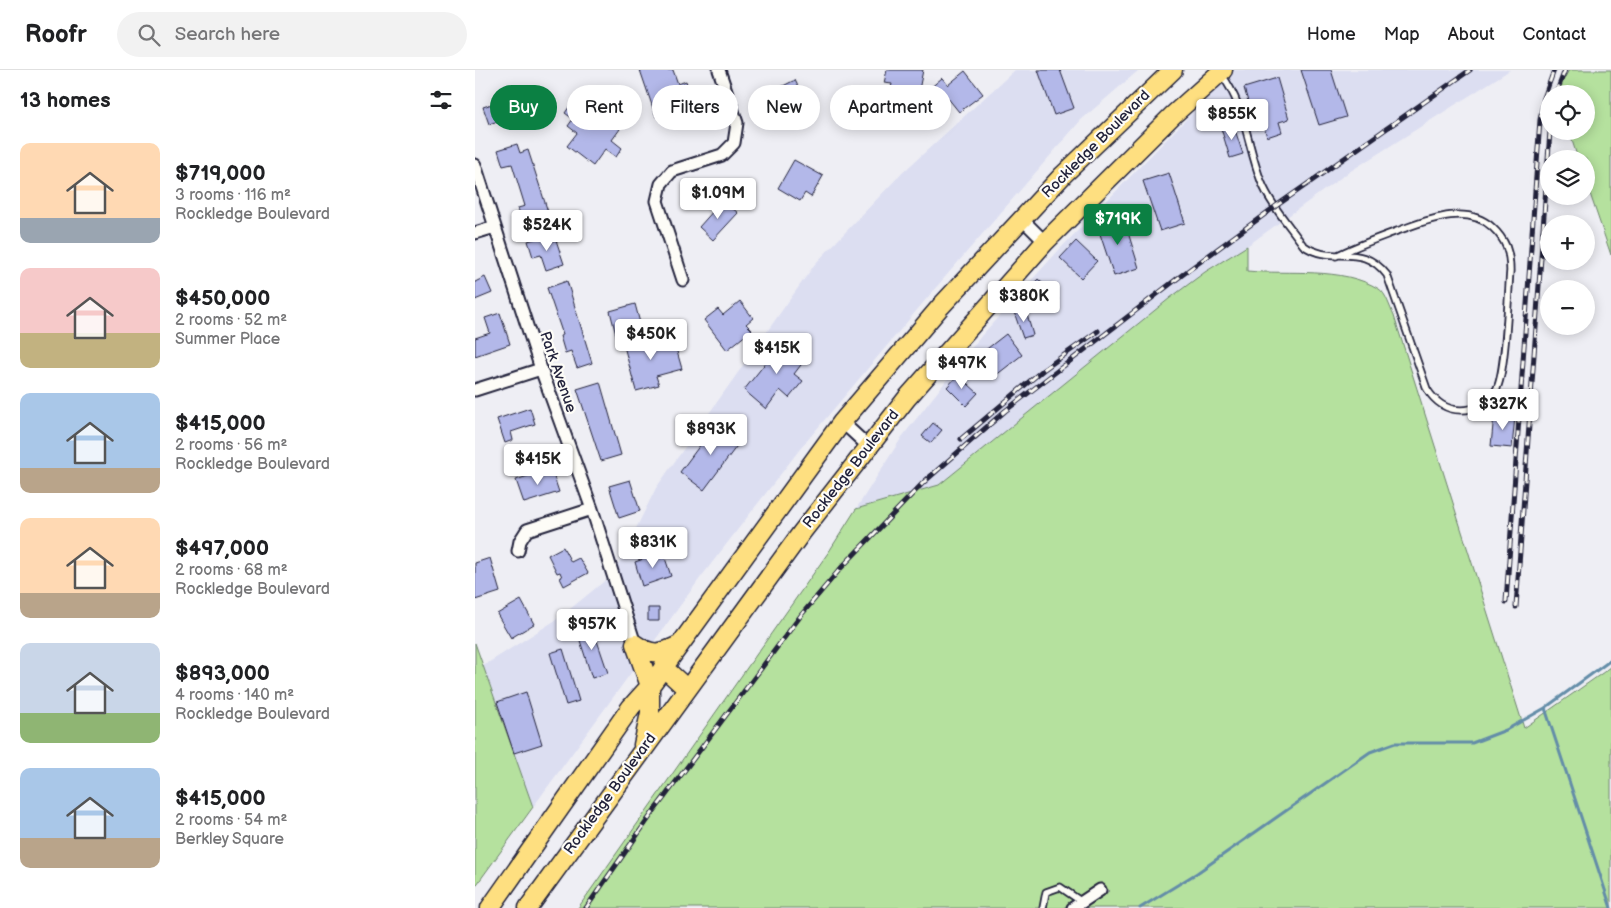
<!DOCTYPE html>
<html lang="en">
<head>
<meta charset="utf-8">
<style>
	:root { --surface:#fff; --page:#f2f2f2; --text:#202124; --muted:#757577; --line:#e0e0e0; --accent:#0b8043 }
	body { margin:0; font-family:"Balsamiq Sans",sans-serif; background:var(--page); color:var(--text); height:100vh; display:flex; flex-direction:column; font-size:19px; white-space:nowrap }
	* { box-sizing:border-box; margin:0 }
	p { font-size:16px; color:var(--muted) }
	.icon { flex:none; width:28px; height:28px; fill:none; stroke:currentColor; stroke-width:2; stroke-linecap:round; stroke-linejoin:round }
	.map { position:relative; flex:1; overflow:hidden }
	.side { display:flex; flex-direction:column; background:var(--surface); width:475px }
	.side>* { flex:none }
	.top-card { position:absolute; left:15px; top:15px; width:475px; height:45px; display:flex; gap:10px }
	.buttons { position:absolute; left:1065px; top:15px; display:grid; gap:10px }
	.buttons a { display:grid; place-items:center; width:55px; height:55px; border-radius:50%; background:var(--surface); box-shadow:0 2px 12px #0003; font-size:25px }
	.price { position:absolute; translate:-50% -42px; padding:0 11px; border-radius:5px; background:#fff; color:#222; font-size:16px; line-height:32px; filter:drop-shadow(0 1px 2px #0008) }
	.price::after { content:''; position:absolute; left:50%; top:30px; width:15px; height:11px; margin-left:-8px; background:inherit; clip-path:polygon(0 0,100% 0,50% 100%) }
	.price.active { background:var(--accent); color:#fff }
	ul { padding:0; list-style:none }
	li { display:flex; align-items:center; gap:15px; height:125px; padding:0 20px }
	li span { display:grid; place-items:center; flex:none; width:140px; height:100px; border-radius:10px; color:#555 }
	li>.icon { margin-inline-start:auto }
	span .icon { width:60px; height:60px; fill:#fffc; stroke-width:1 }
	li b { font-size:21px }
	h2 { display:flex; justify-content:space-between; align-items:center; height:60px; padding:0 20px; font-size:21px }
	.chip { padding:0 18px; border-radius:22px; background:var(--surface); box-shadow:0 2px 12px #0003; font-size:18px; line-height:45px }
	.chip.active { background:var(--accent); color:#fff }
	header { display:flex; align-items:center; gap:30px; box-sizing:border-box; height:70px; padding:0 25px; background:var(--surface); border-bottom:1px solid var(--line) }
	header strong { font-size:24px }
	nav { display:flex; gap:28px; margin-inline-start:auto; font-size:18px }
	.search { width:350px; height:45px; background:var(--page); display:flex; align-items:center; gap:12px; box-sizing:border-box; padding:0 18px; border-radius:28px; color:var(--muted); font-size:19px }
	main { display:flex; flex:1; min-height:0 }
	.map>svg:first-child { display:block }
	.built { fill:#dcdef1 }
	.green { fill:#b5e19e; stroke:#6c826c }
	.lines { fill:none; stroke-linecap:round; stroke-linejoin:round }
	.stream { stroke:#648da8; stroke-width:3 }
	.building { fill:#b3b8e9; stroke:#22223b }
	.lane-casing { stroke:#22223b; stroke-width:9 }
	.street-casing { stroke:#22223b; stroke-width:15 }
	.primary-casing { stroke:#22223b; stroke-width:21 }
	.lane { stroke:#fdfcf7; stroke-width:5.5 }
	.street { stroke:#fdfcf7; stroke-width:11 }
	.primary { stroke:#fedf80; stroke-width:18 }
	.rail-casing { stroke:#22223b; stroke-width:5 }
	.rail { stroke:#fdfcf7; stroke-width:3; stroke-dasharray:9; stroke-linecap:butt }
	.labels { text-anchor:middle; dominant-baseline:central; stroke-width:4.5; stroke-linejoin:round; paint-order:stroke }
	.street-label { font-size:15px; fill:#22223b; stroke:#fdfcf7 }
</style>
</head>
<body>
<header>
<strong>Roofr</strong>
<div class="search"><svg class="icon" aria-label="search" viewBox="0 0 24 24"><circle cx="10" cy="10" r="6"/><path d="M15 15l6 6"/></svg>Search here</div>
<nav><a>Home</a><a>Map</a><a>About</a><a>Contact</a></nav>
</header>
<main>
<section class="side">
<h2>13 homes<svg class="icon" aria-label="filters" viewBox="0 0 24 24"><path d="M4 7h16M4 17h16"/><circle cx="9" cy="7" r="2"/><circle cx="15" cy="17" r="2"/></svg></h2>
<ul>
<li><span style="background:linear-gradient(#ffd9b3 75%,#9aa5b1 0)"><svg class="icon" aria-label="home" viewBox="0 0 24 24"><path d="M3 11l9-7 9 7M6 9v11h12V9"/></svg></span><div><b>$719,000</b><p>3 rooms · 116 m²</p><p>Rockledge Boulevard</p></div></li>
<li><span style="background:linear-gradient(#f6c9c9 65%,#c2b280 0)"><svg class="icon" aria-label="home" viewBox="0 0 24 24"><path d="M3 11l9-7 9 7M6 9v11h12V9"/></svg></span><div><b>$450,000</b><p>2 rooms · 52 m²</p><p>Summer Place</p></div></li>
<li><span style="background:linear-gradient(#a9c7e8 75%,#b9a48a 0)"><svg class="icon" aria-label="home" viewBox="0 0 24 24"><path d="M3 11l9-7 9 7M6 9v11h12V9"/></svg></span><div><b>$415,000</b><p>2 rooms · 56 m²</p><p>Rockledge Boulevard</p></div></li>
<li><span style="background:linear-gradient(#ffd9b3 75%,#b9a48a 0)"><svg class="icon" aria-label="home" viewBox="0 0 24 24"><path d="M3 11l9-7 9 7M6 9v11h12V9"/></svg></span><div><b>$497,000</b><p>2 rooms · 68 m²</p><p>Rockledge Boulevard</p></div></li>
<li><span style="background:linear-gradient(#c9d6e8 70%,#8fb573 0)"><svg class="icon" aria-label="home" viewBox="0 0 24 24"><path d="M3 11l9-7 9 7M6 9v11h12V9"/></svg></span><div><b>$893,000</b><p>4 rooms · 140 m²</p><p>Rockledge Boulevard</p></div></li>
<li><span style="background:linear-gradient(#a9c7e8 70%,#b9a48a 0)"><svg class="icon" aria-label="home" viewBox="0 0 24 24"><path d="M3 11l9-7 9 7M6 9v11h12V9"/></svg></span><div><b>$415,000</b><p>2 rooms · 54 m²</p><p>Berkley Square</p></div></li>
</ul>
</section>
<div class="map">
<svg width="1136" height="838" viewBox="0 0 1136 838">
	<rect width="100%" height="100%" fill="#eeeef4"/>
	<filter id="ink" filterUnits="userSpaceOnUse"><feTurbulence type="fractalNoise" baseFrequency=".02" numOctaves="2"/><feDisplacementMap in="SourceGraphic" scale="10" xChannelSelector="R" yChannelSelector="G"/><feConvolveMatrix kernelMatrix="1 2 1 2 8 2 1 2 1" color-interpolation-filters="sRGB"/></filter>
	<g filter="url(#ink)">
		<path class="built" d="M540,0H664L606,50L458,221L325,379L226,507L175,577L166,571L142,497L181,418L340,194L425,105Z
			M759,0H1035L871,104L772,176L730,202L464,415L381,439L427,367L507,265L583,181Z
			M132,509L152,571L151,576L154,578L161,596L58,737L8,596L84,548Z"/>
		<path class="green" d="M1094,0H1136V185L1111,112V89H1103L1094,61H1111V24L1081,23Z
			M772,176V201C813,205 867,196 904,219C911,223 915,238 919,246L1049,658L1136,597V838H609L634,821L627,812L588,838H103L355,480L381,439L464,415L695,228L730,202Z
			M0,573L58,737L0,817Z"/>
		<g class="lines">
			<path class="stream" d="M1070,638L1136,838
				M665,838L722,803L895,682L920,673H997L1031,660L1070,638L1136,590"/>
		</g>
		<path class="building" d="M165,0H198L203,14L211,11L216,26L195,33L197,41L181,47Z
			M412,0H448L444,20L434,18L432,25L415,21L417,14L409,13Z
			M563,0H585L599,38L579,45Z
			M826,0H856L871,47L844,55Z
			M490,1L508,24L484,42L472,27L465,33L454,19L467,8L473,15Z
			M802,8L814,49L804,52L807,62L792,67L789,57L781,59L769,18Z
			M320,10L335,42L310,55L294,23Z
			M38,27L44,44L14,54L8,37Z
			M101,27L145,59L137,70L147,78L141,87L130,79L118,96L92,76L102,63L93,56L98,49L90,43Z
			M758,54L768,84L755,88L746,58Z
			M42,74L45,83L53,80L74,145L48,154L43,138L50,136L37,94L28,96L23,80Z
			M319,90L348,106L336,127L330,123L325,131L303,118Z
			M694,103L710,153L685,161L668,111Z
			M248,130L263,143L238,170L224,157Z
			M648,146L664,198L639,206L622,155Z
			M72,165L74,172L81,170L89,194L71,200L66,185L58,187L53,171Z
			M601,171L622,191L606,208L585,188Z
			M10,207L17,223L0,230V212Z
			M563,209L584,229L570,244L549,224Z
			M92,211L117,293L102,298L96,281L90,283L85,266L88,265L72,218Z
			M265,231L278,248L271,254L277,260L252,280L229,250L243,239L248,245Z
			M160,234L165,253L152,257L155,270L143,273L135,241Z
			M550,238L558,265L548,268L539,242Z
			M25,243L35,274L0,286V268L15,263L10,248Z
			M531,264L547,285L520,306L504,285Z
			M184,266L186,274L199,271L207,299L181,306L184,315L161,321L149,276Z
			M309,270L332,287L319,304L328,311L314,328L305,320L291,339L269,320Z
			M483,305L503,323L491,336L472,317Z
			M125,312L146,385L126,391L102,319Z
			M55,338L60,354L36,362L38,370L30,373L22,349Z
			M1019,344L1040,346L1037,378L1016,376Z
			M243,351L267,369L229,420L205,402Z
			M458,353L467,360L456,373L447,366Z
			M76,398L84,422L49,433L41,410Z
			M155,410L165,441L144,448L134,416Z
			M88,477L96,492L104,488L113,503L89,516L85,508L87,507L85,502L82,503L73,485Z
			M188,482L196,506L167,516L160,492Z
			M15,488L25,522L0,530V493Z
			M46,530L59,554L36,568L22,544Z
			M173,538H184V551H173Z
			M116,553L133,603L117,608L101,558Z
			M88,579L104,631L91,635L75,583Z
			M51,622L67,674L39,683L22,632Z"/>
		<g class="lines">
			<g class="lane-casing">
				<path id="lane" d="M746,4C770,35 772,75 786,111C795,134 814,155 828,175C858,197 885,170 912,205L952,319C960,332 971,340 986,340C1001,340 1013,332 1021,320C1031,304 1033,224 1035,201C1035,182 1031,170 1017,157C990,133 951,151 922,161C901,169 881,176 861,186
					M568,838L571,822L585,817L607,832"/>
			</g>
			<g class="street-casing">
				<path id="street" d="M0,95L66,299L117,439L160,574
					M547,149L570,172
					M0,163L20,157
					M208,210L182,131L186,114L197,101L247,85L259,73L262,53L244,0
					M0,320L66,299
					M367,352L393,376
					M43,481L45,471L52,460L117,439
					M598,838L625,820"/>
			</g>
			<g class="primary-casing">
				<path id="primary" d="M160,574L175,616V643L168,675
					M160,574C177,586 186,584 204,575
					M188,597L212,619
					M15,838L156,637L175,616L367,352L466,236L588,105L698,0
					M53,838L327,462L432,328L570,172L698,45L748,0"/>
			</g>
			<use href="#lane" class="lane"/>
			<use href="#street" class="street"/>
			<use href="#primary" class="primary"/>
			<g class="rail-casing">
				<path id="rail" d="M1081,24L1090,0
					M486,369L568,300L623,261
					M1031,532L1065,50L1069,28L1079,0
					M1041,537L1075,61
					M111,838L179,741L327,544L366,498L449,412L530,341L707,205L801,136L995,0"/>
			</g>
			<use href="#rail" class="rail"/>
		</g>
	</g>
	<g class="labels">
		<g class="street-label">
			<text transform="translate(621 74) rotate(-45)">Rockledge Boulevard</text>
			<text transform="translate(83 302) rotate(71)">Park Avenue</text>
			<text transform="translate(376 399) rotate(-52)">Rockledge Boulevard</text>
			<text transform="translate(135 724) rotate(-54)">Rockledge Boulevard</text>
		</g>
	</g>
</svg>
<div class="buttons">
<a><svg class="icon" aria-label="locate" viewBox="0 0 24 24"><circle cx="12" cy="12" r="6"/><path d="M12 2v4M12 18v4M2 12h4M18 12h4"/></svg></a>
<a><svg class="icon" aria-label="layers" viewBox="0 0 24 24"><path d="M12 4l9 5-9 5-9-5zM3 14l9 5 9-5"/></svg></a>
<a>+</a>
<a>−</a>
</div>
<b class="price" style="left:757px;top:71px">$855K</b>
<b class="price" style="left:243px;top:150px">$1.09M</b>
<b class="price active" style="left:643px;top:176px">$719K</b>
<b class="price" style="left:72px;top:182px">$524K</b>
<b class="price" style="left:549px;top:253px">$380K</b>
<b class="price" style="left:176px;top:291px">$450K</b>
<b class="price" style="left:302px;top:305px">$415K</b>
<b class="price" style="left:487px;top:320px">$497K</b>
<b class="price" style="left:1028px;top:361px">$327K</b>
<b class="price" style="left:236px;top:386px">$893K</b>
<b class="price" style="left:63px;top:416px">$415K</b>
<b class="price" style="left:178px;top:499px">$831K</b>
<b class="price" style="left:117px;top:581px">$957K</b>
<div class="top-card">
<a class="chip active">Buy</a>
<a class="chip">Rent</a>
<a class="chip">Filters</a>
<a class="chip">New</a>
<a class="chip">Apartment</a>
</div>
</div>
</main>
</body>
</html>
